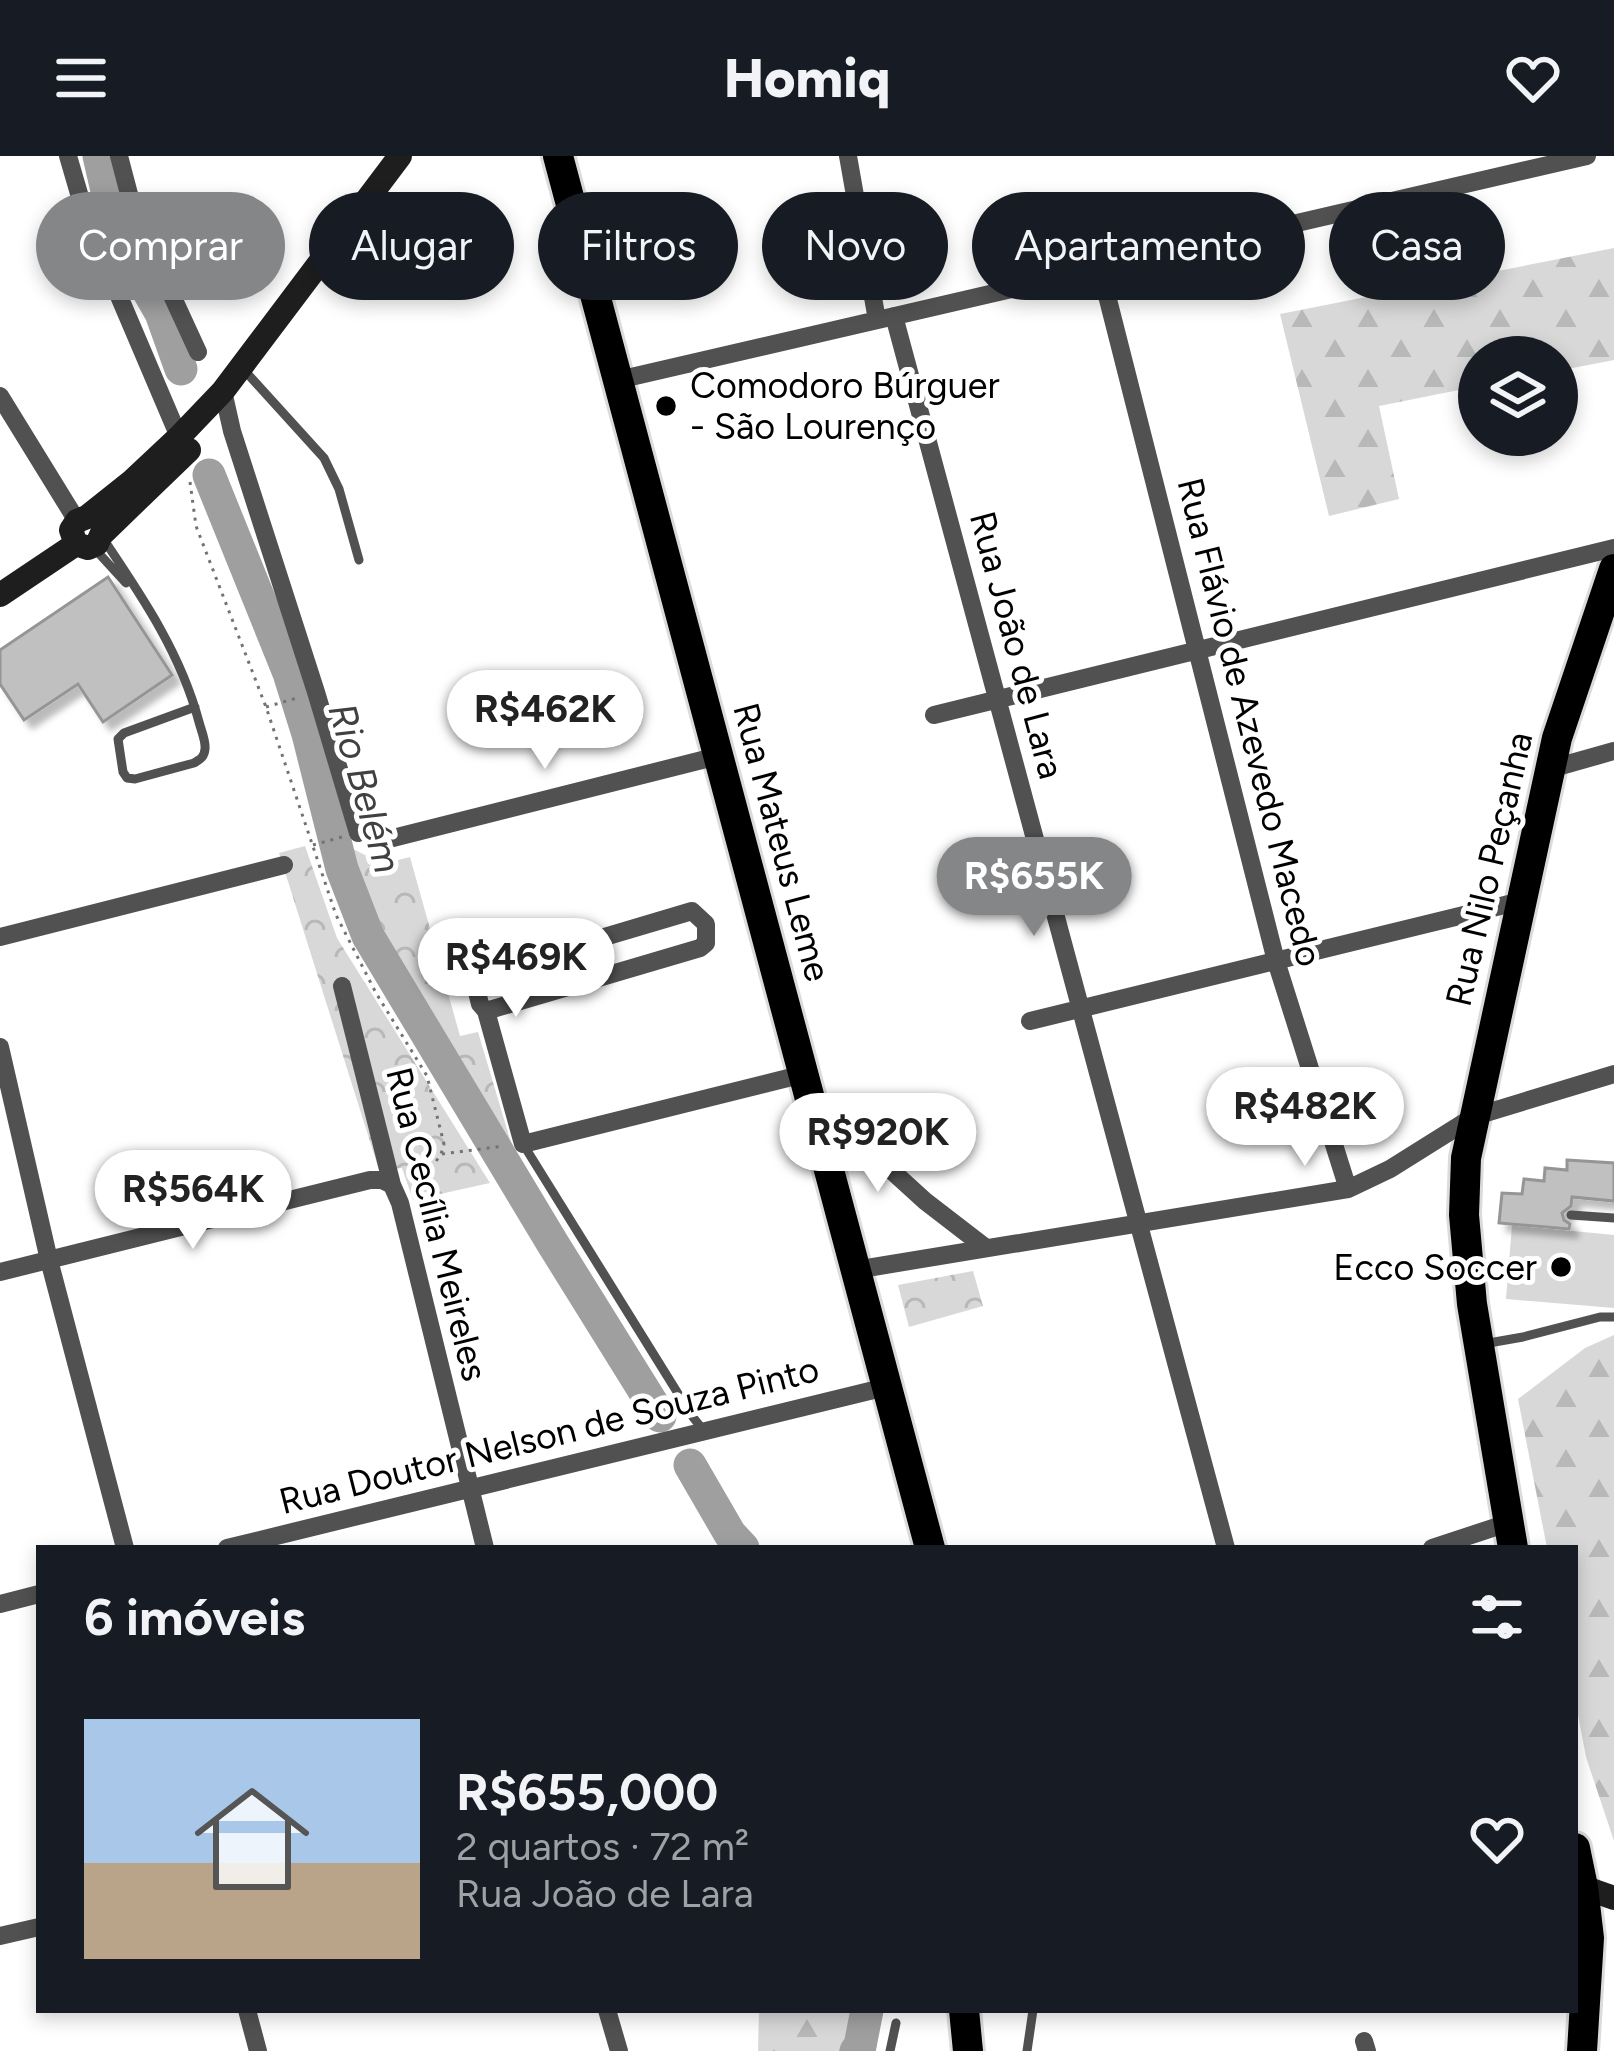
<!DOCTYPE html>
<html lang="pt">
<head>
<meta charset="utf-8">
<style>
	:root { --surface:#171b24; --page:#242831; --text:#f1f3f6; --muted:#9ea1a6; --accent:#858687 }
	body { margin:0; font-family:Figtree,sans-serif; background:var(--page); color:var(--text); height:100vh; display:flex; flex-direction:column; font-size:45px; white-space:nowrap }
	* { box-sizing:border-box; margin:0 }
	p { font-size:39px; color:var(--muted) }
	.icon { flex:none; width:66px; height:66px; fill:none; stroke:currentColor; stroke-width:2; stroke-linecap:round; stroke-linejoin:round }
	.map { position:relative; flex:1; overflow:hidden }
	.drawer { position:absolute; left:36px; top:1389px; width:1542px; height:468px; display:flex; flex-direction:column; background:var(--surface); border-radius:0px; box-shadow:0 6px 18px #0003 }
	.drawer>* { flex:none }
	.banner { position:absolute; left:36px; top:36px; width:1542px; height:108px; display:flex; gap:24px }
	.tools { position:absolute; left:1458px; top:180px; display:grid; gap:24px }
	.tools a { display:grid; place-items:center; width:120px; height:120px; border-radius:50%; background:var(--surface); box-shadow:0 6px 18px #0003; font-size:60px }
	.price { position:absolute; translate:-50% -102px; padding:0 27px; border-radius:42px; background:#fff; color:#222; font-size:39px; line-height:78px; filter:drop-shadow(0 3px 6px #0008) }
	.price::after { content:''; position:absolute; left:50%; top:72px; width:36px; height:27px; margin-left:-18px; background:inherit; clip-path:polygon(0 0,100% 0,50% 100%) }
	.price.active { background:var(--accent); color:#fff }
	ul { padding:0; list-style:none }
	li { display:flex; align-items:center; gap:36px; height:300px; padding:0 48px }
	li span { display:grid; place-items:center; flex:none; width:336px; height:240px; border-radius:0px; color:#555 }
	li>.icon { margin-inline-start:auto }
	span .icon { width:144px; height:144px; fill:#fffc; stroke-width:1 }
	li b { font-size:51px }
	h2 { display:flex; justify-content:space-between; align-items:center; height:144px; padding:0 48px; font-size:51px }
	.chip { padding:0 42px; border-radius:54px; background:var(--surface); box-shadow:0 6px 18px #0003; font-size:42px; line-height:108px }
	.chip.active { background:var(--accent); color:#fff }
	header { display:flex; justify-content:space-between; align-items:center; height:156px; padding:0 48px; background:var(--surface); font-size:54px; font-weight:800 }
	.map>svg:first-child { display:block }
	.forest { fill:url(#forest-firs) }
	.park { fill:url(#park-crowns) }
	.garden { fill:#d8d8d8 }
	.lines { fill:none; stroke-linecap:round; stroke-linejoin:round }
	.river { stroke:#9f9f9f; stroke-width:33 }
	.building { fill:#c0c0c0; stroke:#959595; stroke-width:3; filter:url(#shadow) }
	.primary-casing { stroke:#dbdbdb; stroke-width:36 }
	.path { stroke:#737373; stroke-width:3; stroke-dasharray:3 6; stroke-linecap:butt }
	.lane { stroke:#515151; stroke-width:9 }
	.street { stroke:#515151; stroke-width:18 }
	.secondary { stroke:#1e1e1e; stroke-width:24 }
	.primary { stroke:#000; stroke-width:30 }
	.poi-dot { fill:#000; stroke:#fff; stroke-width:4.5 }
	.labels { text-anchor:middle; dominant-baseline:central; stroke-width:10; stroke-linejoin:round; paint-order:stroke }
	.poi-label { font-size:36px; fill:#000; stroke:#fff; text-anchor:start }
	.street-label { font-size:36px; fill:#000; stroke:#fff }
	.water-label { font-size:39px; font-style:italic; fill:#404040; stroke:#fff }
</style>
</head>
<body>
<header><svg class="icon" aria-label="menu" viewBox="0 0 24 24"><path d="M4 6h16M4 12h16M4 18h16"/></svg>Homiq<svg class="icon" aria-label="heart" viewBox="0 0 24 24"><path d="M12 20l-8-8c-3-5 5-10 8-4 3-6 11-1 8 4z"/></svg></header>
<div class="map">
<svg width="1614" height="1895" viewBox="0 0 1614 1895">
	<defs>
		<pattern id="forest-firs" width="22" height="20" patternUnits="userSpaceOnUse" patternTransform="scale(3)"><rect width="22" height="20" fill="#d8d8d8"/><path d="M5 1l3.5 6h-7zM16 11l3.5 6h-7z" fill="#b8b8b8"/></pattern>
		<pattern id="park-crowns" width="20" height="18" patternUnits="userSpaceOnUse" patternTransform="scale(3)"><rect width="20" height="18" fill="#d8d8d8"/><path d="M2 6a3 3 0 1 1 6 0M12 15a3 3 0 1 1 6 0" fill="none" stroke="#b8b8b8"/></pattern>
		<filter id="shadow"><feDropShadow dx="8" dy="8" stdDeviation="3" flood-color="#0004"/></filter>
	</defs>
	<rect width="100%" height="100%" fill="#fff"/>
	<path class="forest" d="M1614,92V204L1557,215V201H1479V230L1379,250L1399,343L1329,360L1280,158Z
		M1614,1179V1685L1586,1601L1575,1543V1392H1547L1518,1243L1585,1192Z
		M759,1854H867L861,1895H758Z"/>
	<path class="park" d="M342,687L382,708L410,701L460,880L478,876L515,1000L396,802Z
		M305,690L337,782L490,1027L413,1044L402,1012L379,1014L279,697Z
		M973,1115L983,1150L909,1171L898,1129Z"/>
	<path class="garden" d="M1512,1069L1614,1079V1152L1506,1143Z"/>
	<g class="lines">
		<path class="river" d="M99,0L115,69L129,101L161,157L181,213
			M209,319L289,517L308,578L342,713L368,780L553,1088L660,1260
			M690,1309L730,1378L743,1392
			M856,1895L860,1890L867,1854"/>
	</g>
	<path class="building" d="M108,421L172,519L103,566L78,528L24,564L0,528V494Z
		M1567,1004L1614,1007V1045L1572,1041L1571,1050L1562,1057L1564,1064L1570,1068L1569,1073L1499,1067L1502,1037L1522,1038L1524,1023L1544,1025L1545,1012L1567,1014Z"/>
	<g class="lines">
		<g class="primary-casing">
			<path id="primary" d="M558,0L930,1392
				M1513,1392L1472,1148L1464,1059L1466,1002L1557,582L1614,413
				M1575,1692L1583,1731L1589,1782L1582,1895
				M964,1854L968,1895"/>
		</g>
		<path class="path" d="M190,326L196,370L266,551L336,759L376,837L427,920L444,988L441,998L415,1036
			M266,551L297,542
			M313,689L342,681
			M442,998L504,990"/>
		<path class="lane" d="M245,215L324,302L339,333L359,404
			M104,384C143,442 181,498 199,566C201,574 206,585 205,593C204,602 200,603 194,607L135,623L127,622L123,616L118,583L124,577L195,551
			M93,391L126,427
			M523,988L692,1260L704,1275
			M1571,1059L1614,1062
			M1483,1188L1523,1181L1600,1161H1614
			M890,1895L896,1867
			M1027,1895L1033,1854"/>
		<path class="street" d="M68,0L87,65L179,281
			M119,0L134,57L198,196
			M848,0L877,164
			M1100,112L1276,805L1348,1033
			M894,160L1226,1392
			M618,224L1587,0
			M223,235L232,275L316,536L358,677
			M0,240L77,365
			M934,559L1614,392
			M1550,613L1614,595
			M385,684L718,600
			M0,781L284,709
			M473,820L480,848L486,855L523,988L804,918
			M449,827L692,755L706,768V787L700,792L486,855
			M342,830L392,1029L400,1047L485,1392
			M1030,865L1521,745
			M0,891L49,1104L125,1392
			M813,943L925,1045L986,1092
			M855,1114L1348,1033L1390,1013L1473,961L1614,918
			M0,1116L370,1024H382L392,1029
			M227,1392L886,1231
			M1432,1392L1508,1367
			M0,1448L39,1438
			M0,1780L39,1771
			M247,1854L258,1895
			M607,1854L619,1895
			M1364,1885L1367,1895"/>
		<path class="secondary" d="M76,388L71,374L77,365L87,361L131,326L179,281L223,235L400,0
			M76,388L88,392L97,388L101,379L189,294
			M0,439L76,388
			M1583,1731L1614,1742"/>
		<use href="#primary" class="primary"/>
	</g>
	<g class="poi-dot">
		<circle cx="666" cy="250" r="12"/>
		<circle cx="1561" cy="1111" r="12"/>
	</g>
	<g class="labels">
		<g class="poi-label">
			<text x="690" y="229">Comodoro Búrguer<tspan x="690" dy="41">- São Lourenço</tspan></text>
			<text x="1537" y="1111" text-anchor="end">Ecco Soccer</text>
		</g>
		<g class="street-label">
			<text transform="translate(1017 489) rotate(75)">Rua João de Lara</text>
			<text transform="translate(1250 566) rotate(76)">Rua Flávio de Azevedo Macedo</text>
			<text transform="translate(782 686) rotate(75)">Rua Mateus Leme</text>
			<text transform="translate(1489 713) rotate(-77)">Rua Nilo Peçanha</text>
			<text transform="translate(437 1068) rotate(76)">Rua Cecília Meireles</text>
			<text transform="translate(549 1279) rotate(-14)">Rua Doutor Nelson de Souza Pinto</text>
		</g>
		<g class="water-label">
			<text transform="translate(365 632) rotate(74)">Rio Belém</text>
		</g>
	</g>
</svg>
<div class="tools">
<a><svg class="icon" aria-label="layers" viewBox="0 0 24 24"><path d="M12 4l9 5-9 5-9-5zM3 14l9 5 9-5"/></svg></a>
</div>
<b class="price" style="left:545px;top:616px">R$462K</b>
<b class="price active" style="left:1034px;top:783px">R$655K</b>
<b class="price" style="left:516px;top:864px">R$469K</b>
<b class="price" style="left:1305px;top:1013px">R$482K</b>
<b class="price" style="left:878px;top:1039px">R$920K</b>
<b class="price" style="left:193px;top:1096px">R$564K</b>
<div class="banner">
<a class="chip active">Comprar</a>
<a class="chip">Alugar</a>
<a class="chip">Filtros</a>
<a class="chip">Novo</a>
<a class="chip">Apartamento</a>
<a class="chip">Casa</a>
</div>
<section class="drawer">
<h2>6 imóveis<svg class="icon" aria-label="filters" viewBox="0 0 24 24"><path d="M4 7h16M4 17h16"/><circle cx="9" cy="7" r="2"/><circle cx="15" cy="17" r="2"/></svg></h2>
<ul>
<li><span style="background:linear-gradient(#a9c7e8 60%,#b9a48a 0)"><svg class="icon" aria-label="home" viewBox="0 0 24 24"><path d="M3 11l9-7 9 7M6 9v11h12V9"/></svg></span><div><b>R$655,000</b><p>2 quartos · 72 m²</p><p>Rua João de Lara</p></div><svg class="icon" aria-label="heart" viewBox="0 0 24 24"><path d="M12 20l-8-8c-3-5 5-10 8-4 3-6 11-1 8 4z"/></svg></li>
</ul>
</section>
</div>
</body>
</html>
